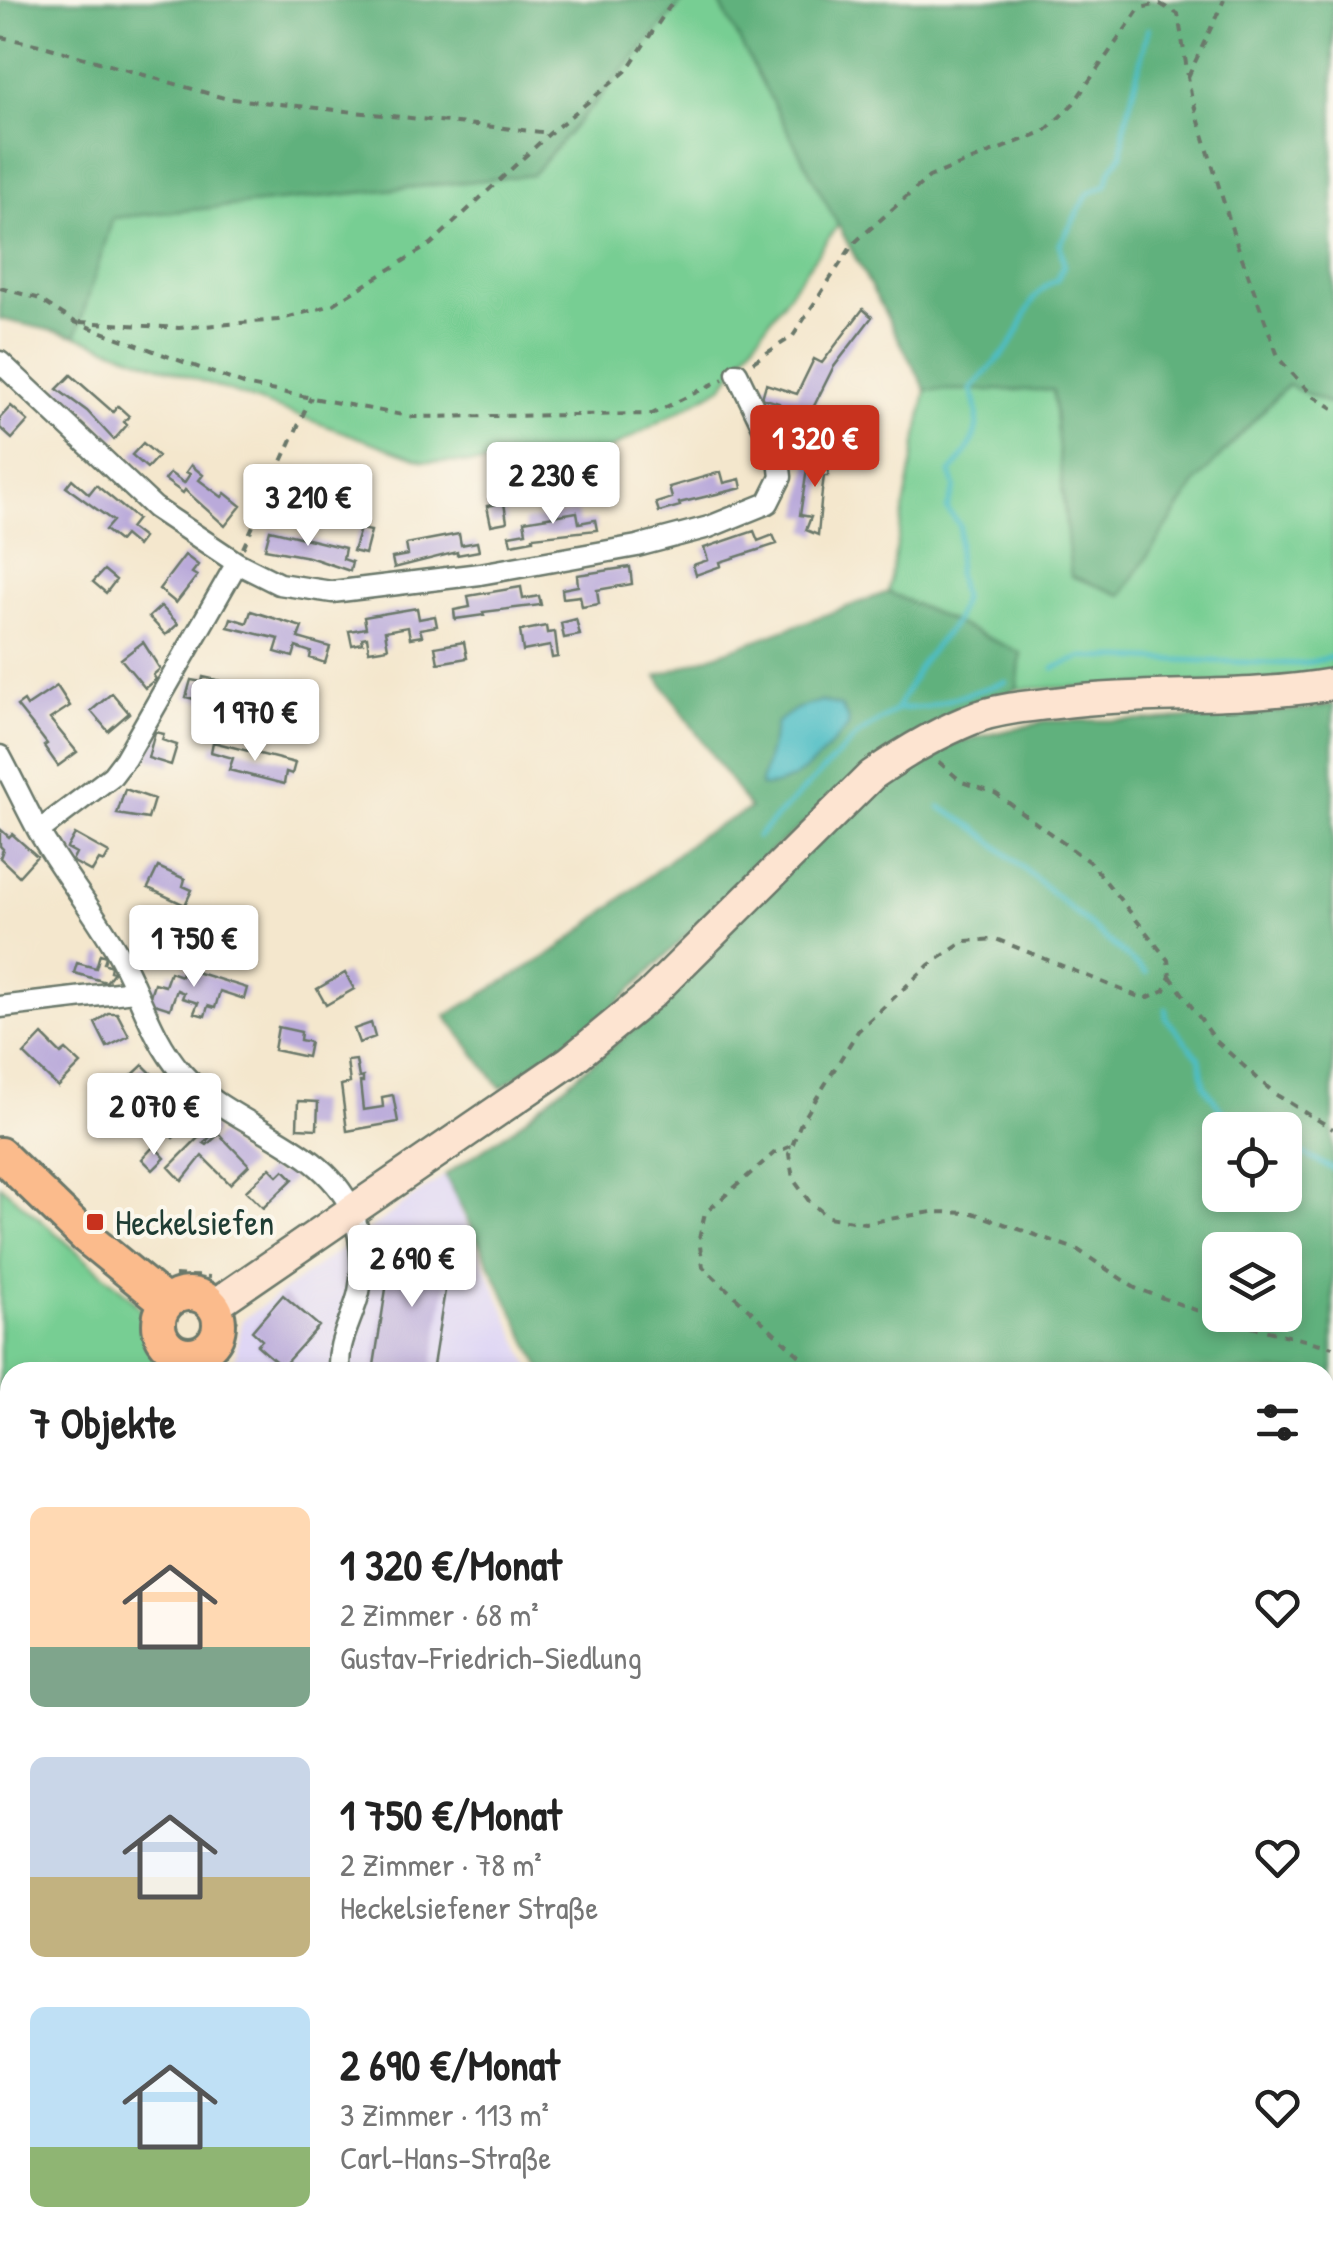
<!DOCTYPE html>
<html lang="de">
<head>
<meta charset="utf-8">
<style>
	:root { --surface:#fff; --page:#f2f2f2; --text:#222; --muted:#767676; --accent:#c8321e }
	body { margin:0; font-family:"Patrick Hand",sans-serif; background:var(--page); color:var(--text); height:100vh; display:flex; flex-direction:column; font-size:38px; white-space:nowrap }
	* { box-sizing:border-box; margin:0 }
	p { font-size:32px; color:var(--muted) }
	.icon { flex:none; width:55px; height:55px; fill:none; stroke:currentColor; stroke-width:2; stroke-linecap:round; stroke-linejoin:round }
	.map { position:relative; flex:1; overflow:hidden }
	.side { position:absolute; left:0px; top:1362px; width:1335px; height:892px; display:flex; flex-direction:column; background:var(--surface); border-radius:30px 30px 0 0; box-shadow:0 5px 15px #0003 }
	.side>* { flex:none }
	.buttons { position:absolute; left:1202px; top:1112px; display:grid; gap:20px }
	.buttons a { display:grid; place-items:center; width:100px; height:100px; border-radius:15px; background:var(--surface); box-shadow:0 5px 15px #0003; font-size:50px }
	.price { position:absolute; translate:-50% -85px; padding:0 22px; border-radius:10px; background:#fff; color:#222; font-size:32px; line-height:65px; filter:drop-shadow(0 2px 5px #0008) }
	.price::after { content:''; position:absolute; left:50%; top:60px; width:30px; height:22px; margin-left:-15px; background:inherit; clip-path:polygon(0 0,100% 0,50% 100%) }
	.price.current { background:var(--accent); color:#fff }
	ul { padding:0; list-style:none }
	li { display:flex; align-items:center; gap:30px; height:250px; padding:0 30px }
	li span { display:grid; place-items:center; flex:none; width:280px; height:200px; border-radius:15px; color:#555 }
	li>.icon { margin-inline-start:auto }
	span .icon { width:120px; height:120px; fill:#fffc; stroke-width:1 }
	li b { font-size:42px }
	h2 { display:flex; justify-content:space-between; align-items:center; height:120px; padding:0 30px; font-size:42px }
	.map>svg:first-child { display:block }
	.built { fill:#ded5f5 }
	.green { fill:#77ce93; stroke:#4b8664; stroke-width:2.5 }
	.forest { fill:#61b17d; stroke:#407758; stroke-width:2.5; fill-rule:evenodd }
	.water { fill:#4ebdc4; stroke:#367d7c; stroke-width:2.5 }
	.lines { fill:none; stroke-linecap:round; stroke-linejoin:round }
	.stream { stroke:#4ebdc4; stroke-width:5 }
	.river { stroke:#4ebdc4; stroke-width:32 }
	.building { fill:#baaada }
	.minor-casing { stroke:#6a786a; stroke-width:25 }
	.secondary-casing { stroke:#6a786a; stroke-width:35 }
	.primary-casing { stroke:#6a786a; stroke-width:38 }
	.path { stroke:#6a786a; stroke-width:4; stroke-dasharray:8 8; stroke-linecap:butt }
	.minor { stroke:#fff; stroke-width:20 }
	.secondary { stroke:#fde4d1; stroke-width:30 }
	.primary { stroke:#fbbb8c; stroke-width:32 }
	.rail-casing { stroke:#1f3d34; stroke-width:9 }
	.rail { stroke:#fbf7ec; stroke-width:5; stroke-dasharray:15; stroke-linecap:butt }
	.poi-dot { fill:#c8321e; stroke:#fbf7ec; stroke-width:4 }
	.labels { text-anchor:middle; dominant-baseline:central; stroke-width:8; stroke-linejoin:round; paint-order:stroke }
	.poi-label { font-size:35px; fill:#1f3d34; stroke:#fbf7ec; text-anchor:start }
</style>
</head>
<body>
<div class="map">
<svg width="1333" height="2253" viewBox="0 0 1333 2253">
	<rect width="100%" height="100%" fill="#fbf7ec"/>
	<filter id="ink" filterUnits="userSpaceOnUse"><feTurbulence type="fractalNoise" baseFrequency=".01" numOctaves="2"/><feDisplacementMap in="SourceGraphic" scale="20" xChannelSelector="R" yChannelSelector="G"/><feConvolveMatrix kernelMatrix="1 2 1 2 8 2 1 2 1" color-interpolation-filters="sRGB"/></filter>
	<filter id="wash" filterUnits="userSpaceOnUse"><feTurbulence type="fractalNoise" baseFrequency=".0048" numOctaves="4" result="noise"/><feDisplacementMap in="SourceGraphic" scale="40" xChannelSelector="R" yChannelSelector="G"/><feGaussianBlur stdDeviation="2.25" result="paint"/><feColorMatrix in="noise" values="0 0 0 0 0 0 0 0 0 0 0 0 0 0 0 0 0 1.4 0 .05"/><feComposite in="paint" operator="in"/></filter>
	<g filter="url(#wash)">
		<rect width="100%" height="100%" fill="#f4e7cd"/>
		<path class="built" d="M445,1175L532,1372H233L242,1320Z"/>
		<path class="green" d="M684,0H718L838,225L722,387L576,468L424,461L76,336L112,218L532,175Z
			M1288,385L1333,405V673L1246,683L1017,689L1021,653L888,592L926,390H1053L1071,575L1121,595L1197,481Z
			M0,1185L130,1297L145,1315L148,1347L184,1367L186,1372H10V1498L0,1497Z
			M0,1539L10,1540V1964L0,1951Z
			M1325,1868L1333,1876V2253H1318L1302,2245H1325Z"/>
		<path class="forest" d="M0,0H684L532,175L113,218L76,336L0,319Z
			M718,0H1333V405L1287,385L1197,481L1122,595L1071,576L1053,390H926Z
			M888,592L1021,653L1017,689L909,739L771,851L606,1015L501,1088L446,1016L556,951L699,836L750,809L657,676Z
			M1333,704V1876L1325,1868V1372H543L445,1175L513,1129L633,1029L847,803L952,743L1049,721L1158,720L1308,709ZM1220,1130H1285V1195H1220ZM1220,1250H1285V1315H1220Z
			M0,2028L10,2041V2240L2,2243L5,2253H0Z"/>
		<path class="water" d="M821,701L841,706L849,720L848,727C824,752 798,789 760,786L777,722L796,709Z"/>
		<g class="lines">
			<path class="stream" d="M1054,668L1083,657L1301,664L1333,657
				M898,709L926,707L1006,682
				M940,807L977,829L1146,973
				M757,837L859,734L896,710L922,662L955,622L962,598L957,572L960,526L947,509L955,487L950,473C973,448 986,423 971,390C982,375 996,363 1008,348C1027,324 1025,294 1057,280L1064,265L1060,244L1088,194L1106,185L1112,168L1122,155L1124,129L1148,29
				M1166,1009V1018L1200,1059L1204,1085L1225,1115L1255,1130
				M1285,1145L1333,1169"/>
			<path class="river" d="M0,1515L10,1516
				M295,2245L299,2253"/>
		</g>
		<g id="blocks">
			<path class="building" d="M863,309L872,317L833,368L807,420L784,410L779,403L762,398L766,384L797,394L814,359L822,363Z
				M71,375L113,412L118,406L129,416L124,422L127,425L114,440L87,411L57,389Z
				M11,406L28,421L12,439L0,428V418Z
				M143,443L158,456L147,468L132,455Z
				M823,447L832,448L828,476H824L822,491L818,535L806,530L811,517L800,515L808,462L820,463Z
				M191,465L203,475L199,480L222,497L225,493L241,506L225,526L185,490L183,493L165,480L170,473L184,483L190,474L186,472Z
				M721,472L724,483L740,479L742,488L679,503L680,506L659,512L656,503L672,498L669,487Z
				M72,479L89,494L96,485L137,519L130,528L143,538L137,546L124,535L119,541L105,530L113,521L66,487Z
				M504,503L507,522L491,525L487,506Z
				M577,512L579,523L595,520L597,530L533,537V540L511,544L509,535L526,532L524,521Z
				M360,529L371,531L365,554L353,551Z
				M270,530L345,548L343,559L352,562L350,571L309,557L265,549Z
				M754,531L758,541L773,535L777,544L720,562L721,566L696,575L693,565L708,560L704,548Z
				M459,534L461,545L477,542L479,551L457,555V552L394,568L392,558L408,555L406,544Z
				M185,555L198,565L192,573L197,576L176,603L159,589Z
				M630,567L632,584L597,590L599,604L582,607L580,596L563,598L562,589L578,586L577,575Z
				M104,570L116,580L106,593L93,582Z
				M521,587L523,599L539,596L541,605L483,612L484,615L455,619L454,610L470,607L468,596Z
				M161,606L178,624L166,635L149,617Z
				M417,608L419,619L435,616L437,626L420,629L422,636L410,638L408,627L385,631L388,648L369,651L367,637L362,638L363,643L352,645L349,631L366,628L364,617Z
				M251,611L302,627L298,638L330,647L325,663L310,658L311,652L296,647L293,657L275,652L279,639L228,627L231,618L247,623Z
				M576,619L580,635L564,638L561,623Z
				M546,626L547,633L555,632L558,657L552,658L550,646L523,651L520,631Z
				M143,642L160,669L153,675L156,679L145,688L121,659Z
				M464,642L467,658L438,663L435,647Z
				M203,677L221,681L215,704L186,697L191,680L202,682Z
				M57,686L70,706L50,719L77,752L58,766L44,746L47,744L41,736L17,706L24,701L27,706Z
				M112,693L129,713L108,731L91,711Z
				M155,732L164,734L162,740L177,745L171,765L148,758Z
				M213,742L295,763L292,774L286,772L284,784L229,770L233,758L211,752Z
				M125,789L154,799L148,819L117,814Z
				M0,829L9,837L12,834L37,856L19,876L0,858L3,849L0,846Z
				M75,834L109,853L104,862L99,860L92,872L72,861L76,853L67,848Z
				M158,867L185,879L183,886L192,890L185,905L148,888Z
				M230,941L246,944L243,960L227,957Z
				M100,954L106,956L104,963L111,966L110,971L114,972L106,982L74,973L77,963L96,968Z
				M183,968L247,988L244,999L220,991L215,1008L208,1006L205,1016L194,1013L198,1003L182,998L184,993L177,990L170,1009L148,1002L154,983L165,986L170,972L181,976Z
				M345,973L354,989L326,1005L317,989Z
				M108,1013H117L129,1036L107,1047L95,1023Z
				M371,1023L375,1037L359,1043L354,1029Z
				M278,1027L301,1032L300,1040L310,1042L307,1057L274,1050Z
				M42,1035L61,1054L66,1050L81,1064L58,1087L24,1054Z
				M356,1060L359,1078L363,1077V1082H360L363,1110L383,1107L382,1097L393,1095L398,1122L347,1131L341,1085L350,1083L347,1061Z
				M143,1065L169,1091L157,1102L152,1097L136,1112L126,1101L135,1092L125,1082Z
				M178,1097L192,1119L173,1138L155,1120Z
				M298,1101L318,1102L317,1129L297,1128Z
				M205,1120L216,1131L204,1143L207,1145L219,1134L249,1165L230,1184L202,1156L182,1181L169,1167L200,1136L194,1131Z
				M154,1146L165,1158L153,1170L142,1159Z
				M270,1168L278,1176L284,1170L293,1179L263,1208L246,1191Z
				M393,1244L451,1253L432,1372H373Z
				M283,1295L319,1326L282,1367L257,1345L262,1340L252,1331Z
				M853,2245H874L877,2249L888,2245L894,2253H859Z"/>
		</g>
	</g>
	<g filter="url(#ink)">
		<use href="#blocks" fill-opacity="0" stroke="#6a786a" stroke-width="2.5"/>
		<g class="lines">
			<g class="minor-casing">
				<path id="minor" d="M0,362L155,508L237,563L279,584L332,592L480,574L637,546L709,527L768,503L781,477L779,460L737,373
					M0,756C13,780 25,806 38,830C62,872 93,910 117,952C140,992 150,1036 181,1072C227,1125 322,1143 351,1209C361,1231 364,1269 359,1292C353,1319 335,1344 340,1372
					M39,831L112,776L125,759L237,563
					M0,1007L134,991"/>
			</g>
			<g class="secondary-casing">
				<path id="secondary" d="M213,1306L570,1061L650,995L872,775C905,752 942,730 980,716C1004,708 1031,706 1056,703C1148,691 1242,700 1333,684
					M760,2245L766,2253"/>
			</g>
			<g class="primary-casing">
				<path id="primary" d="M0,1154L86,1237L167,1303
					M159 1324a30 30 0 1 1 60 0a30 30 0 1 1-60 0Z
					M1256,2245L1273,2253"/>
			</g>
			<path class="path" d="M0,37L40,45L224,98L550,133
				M1188,77L1224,0
				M0,288L37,298L75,322L249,386L413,417L652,414L723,379
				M80,322L179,328L278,320L332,305L431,244L550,133L626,71L674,0
				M753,362L793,336L853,244L929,177L1045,131L1073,104L1140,8L1160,4L1178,14L1191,95L1234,236L1279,359L1313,396L1333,408
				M243,548L311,397
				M939,762L962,782L995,793L1092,864L1168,960L1170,976L1165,990L1144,999L996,939L965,941L929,965L858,1031L800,1125L789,1154L793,1179L809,1201L828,1217L865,1223L932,1212L973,1213L1078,1250L1135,1288L1223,1320L1333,1347
				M1170,976L1216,1041L1275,1094L1333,1129
				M791,1146L774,1153L705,1213L699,1239L703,1267L817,1372
				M175,1275L210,1277
				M226,1372L225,1354L237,1320
				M1325,1832L1333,1840
				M0,2224L11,2253
				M60,2253L66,2245"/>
			<use href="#minor" class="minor"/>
			<use href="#secondary" class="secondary"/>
			<use href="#primary" class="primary"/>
			<g class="rail-casing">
				<path id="rail" d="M0,1999L10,2012
					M208,2245L216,2253"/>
			</g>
			<use href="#rail" class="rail"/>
		</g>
	</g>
	<rect class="poi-dot" x="85" y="1212" width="20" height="20" rx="5"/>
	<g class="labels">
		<g class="poi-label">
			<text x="115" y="1222">Heckelsiefen</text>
		</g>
	</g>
</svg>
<div class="buttons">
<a><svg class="icon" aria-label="locate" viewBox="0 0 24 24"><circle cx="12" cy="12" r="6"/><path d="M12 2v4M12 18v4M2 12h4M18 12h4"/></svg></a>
<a><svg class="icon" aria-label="layers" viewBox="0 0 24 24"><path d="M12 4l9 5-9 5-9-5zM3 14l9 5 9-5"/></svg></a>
</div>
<b class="price current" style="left:815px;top:490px">1 320 €</b>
<b class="price" style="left:553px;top:527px">2 230 €</b>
<b class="price" style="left:308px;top:549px">3 210 €</b>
<b class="price" style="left:255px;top:764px">1 970 €</b>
<b class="price" style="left:194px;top:990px">1 750 €</b>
<b class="price" style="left:154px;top:1158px">2 070 €</b>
<b class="price" style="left:412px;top:1310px">2 690 €</b>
<section class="side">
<h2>7 Objekte<svg class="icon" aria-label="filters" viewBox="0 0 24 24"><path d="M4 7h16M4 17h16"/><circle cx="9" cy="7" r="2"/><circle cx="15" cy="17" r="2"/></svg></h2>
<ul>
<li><span style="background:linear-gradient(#ffd9b3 70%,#7fa58c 0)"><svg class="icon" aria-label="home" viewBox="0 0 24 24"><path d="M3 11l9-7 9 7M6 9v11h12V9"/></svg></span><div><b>1 320 €/Monat</b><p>2 Zimmer · 68 m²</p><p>Gustav-Friedrich-Siedlung</p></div><svg class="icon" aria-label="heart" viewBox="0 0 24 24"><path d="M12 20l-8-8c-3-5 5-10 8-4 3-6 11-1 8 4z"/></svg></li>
<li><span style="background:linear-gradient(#c9d6e8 60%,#c2b280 0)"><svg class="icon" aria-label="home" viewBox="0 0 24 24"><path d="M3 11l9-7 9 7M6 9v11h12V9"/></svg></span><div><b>1 750 €/Monat</b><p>2 Zimmer · 78 m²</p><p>Heckelsiefener Straße</p></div><svg class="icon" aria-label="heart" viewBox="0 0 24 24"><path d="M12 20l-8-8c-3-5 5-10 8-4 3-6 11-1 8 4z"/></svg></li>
<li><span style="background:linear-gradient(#bfe0f5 70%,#8fb573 0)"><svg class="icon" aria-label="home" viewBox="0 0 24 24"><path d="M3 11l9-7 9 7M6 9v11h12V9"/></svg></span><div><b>2 690 €/Monat</b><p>3 Zimmer · 113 m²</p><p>Carl-Hans-Straße</p></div><svg class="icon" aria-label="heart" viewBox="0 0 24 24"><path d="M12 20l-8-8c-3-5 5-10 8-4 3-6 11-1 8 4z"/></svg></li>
</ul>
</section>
</div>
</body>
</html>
